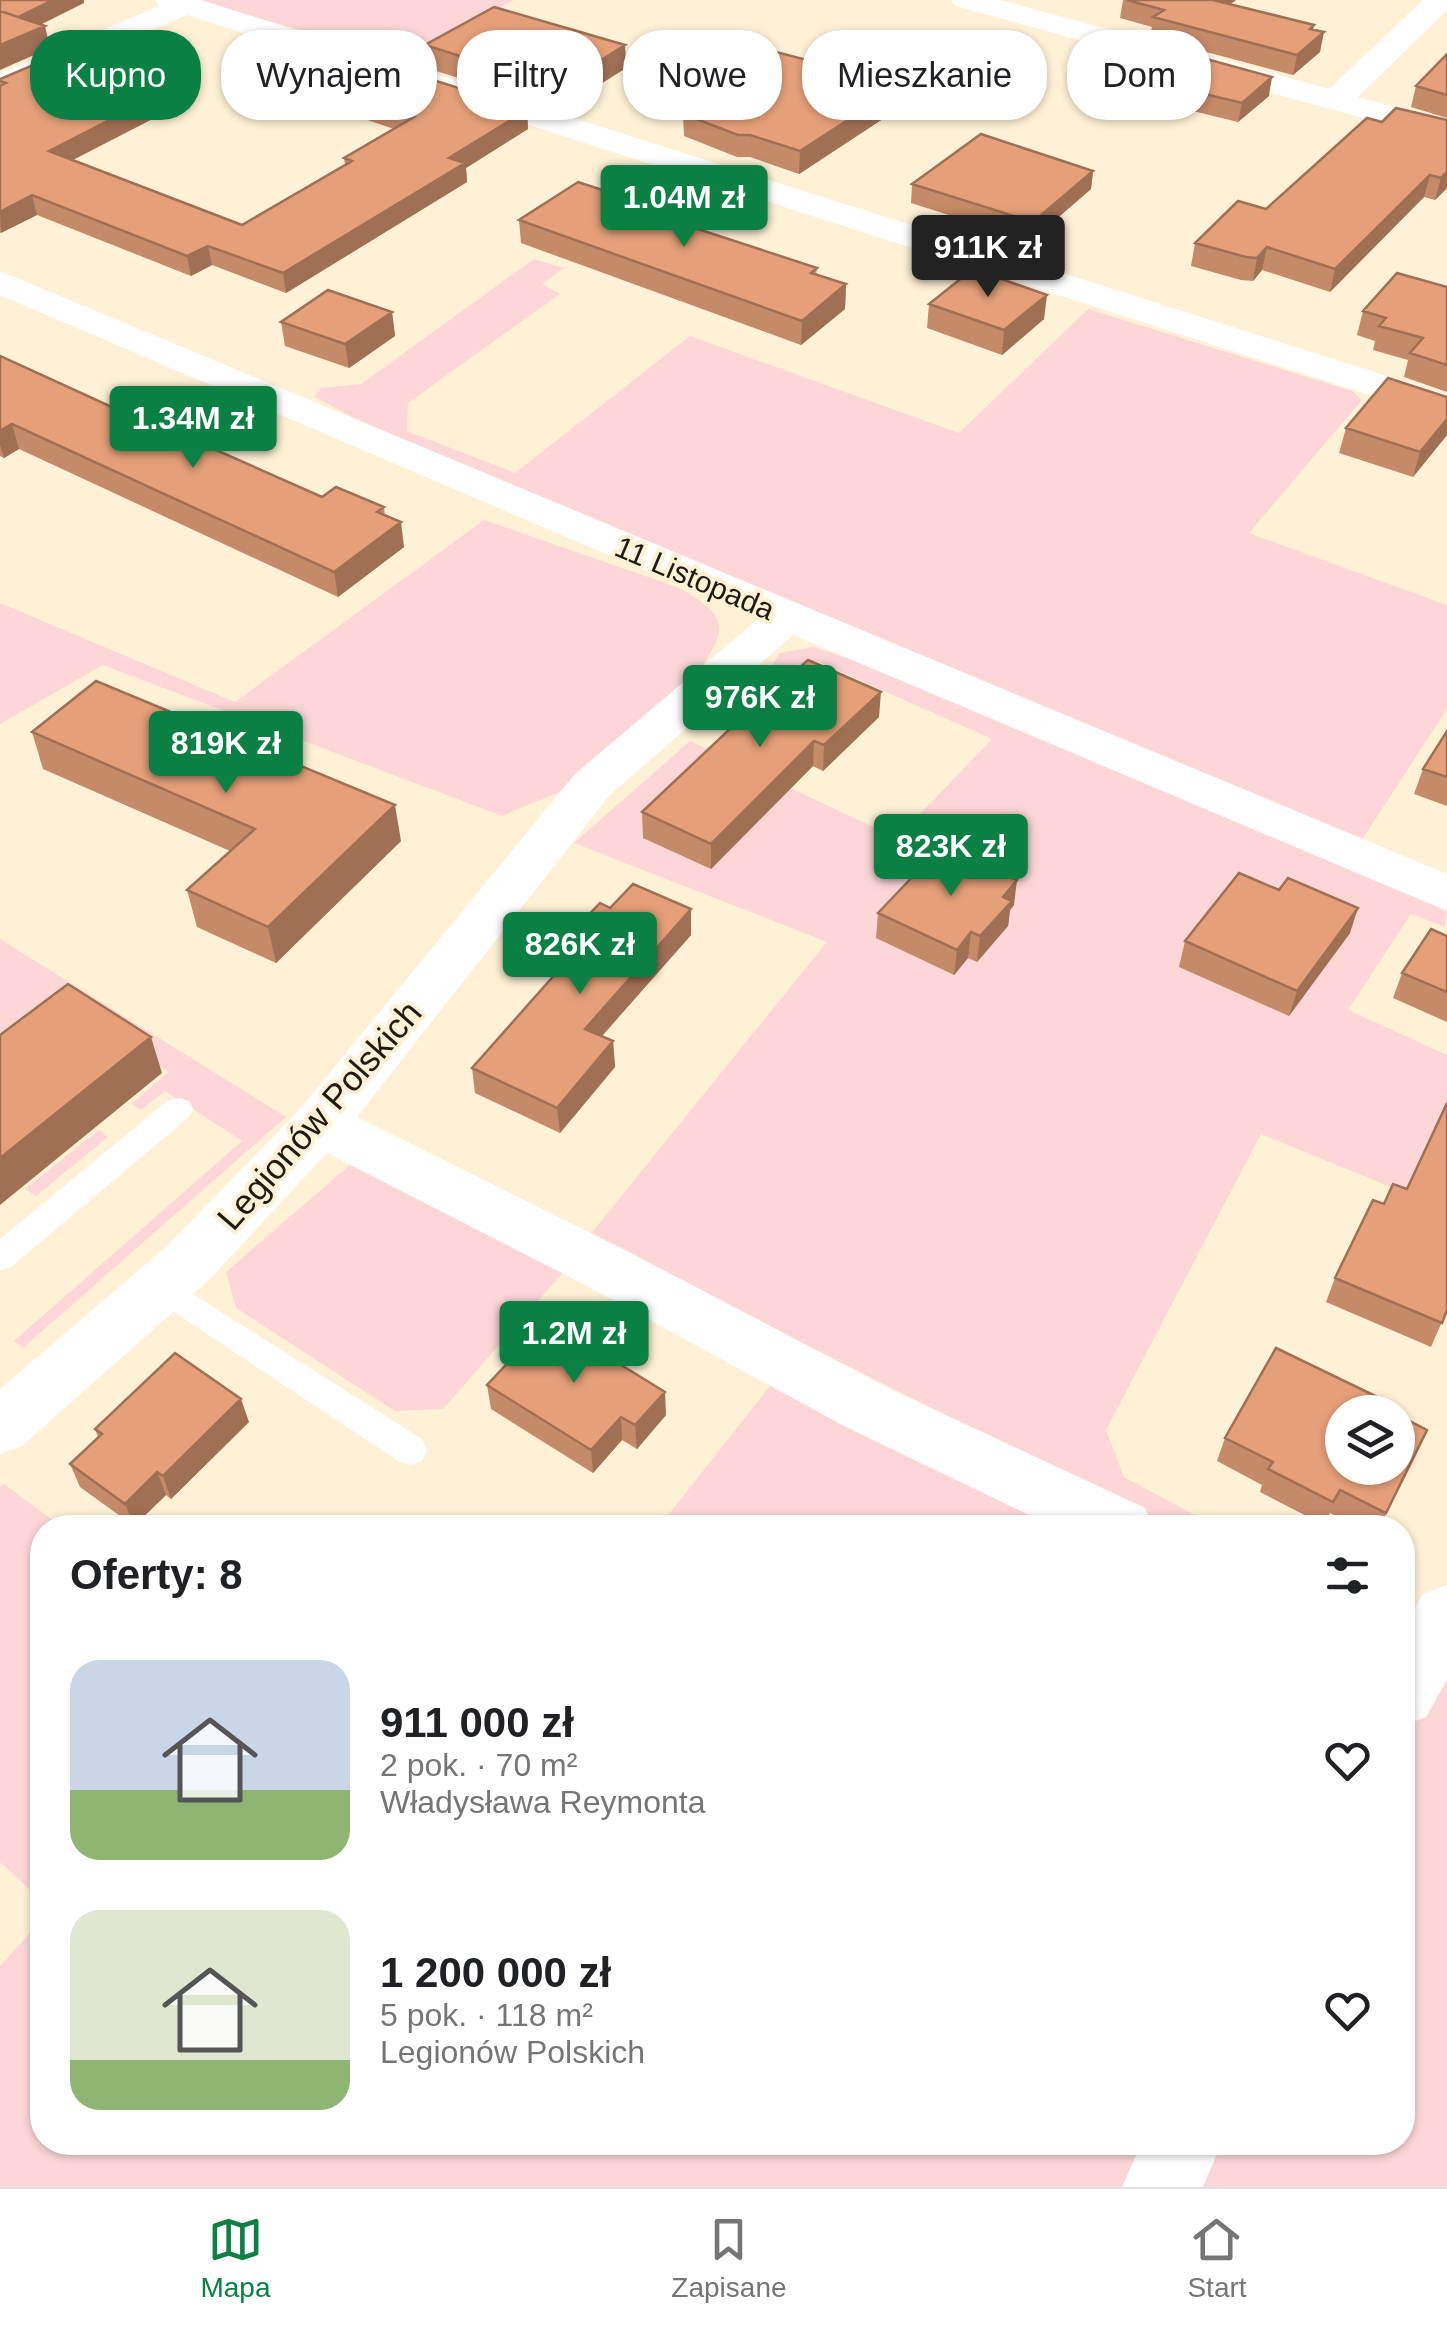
<!DOCTYPE html>
<html lang="pl">
<head>
<meta charset="utf-8">
<style>
	:root { --surface:#fff; --page:#f6f6f6; --text:#202124; --muted:#757577; --line:#e0e0e0; --accent:#0b8043 }
	body { margin:0; font-family:Arial,sans-serif; background:var(--page); color:var(--text); height:100vh; display:flex; flex-direction:column; font-size:38px; white-space:nowrap }
	* { box-sizing:border-box; margin:0 }
	p { font-size:32px; color:var(--muted) }
	.icon { flex:none; width:55px; height:55px; fill:none; stroke:currentColor; stroke-width:2; stroke-linecap:round; stroke-linejoin:round }
	.map { position:relative; flex:1; overflow:hidden }
	.sheet { position:absolute; left:30px; top:1515px; width:1385px; height:640px; display:flex; flex-direction:column; background:var(--surface); border-radius:40px; box-shadow:0 2px 8px #0004 }
	.sheet>* { flex:none }
	.banner { position:absolute; left:30px; top:30px; width:1388px; height:90px; display:flex; gap:20px }
	.buttons { position:absolute; left:1325px; top:1395px; display:grid; gap:20px }
	.buttons a { display:grid; place-items:center; width:90px; height:90px; border-radius:50%; background:var(--surface); box-shadow:0 2px 8px #0004; font-size:50px }
	.price { position:absolute; translate:-50% -85px; padding:0 22px; border-radius:10px; background:var(--accent); color:#fff; font-size:32px; line-height:65px; filter:drop-shadow(0 2px 5px #0008) }
	.price::after { content:''; position:absolute; left:50%; top:60px; width:30px; height:22px; margin-left:-15px; background:inherit; clip-path:polygon(0 0,100% 0,50% 100%) }
	.price.on { background:#222; color:#fff }
	ul { padding:0; list-style:none }
	li { display:flex; align-items:center; gap:30px; height:250px; padding:0 40px }
	li span { display:grid; place-items:center; flex:none; width:280px; height:200px; border-radius:30px; color:#555 }
	li>.icon { margin-inline-start:auto }
	span .icon { width:120px; height:120px; fill:#fffc; stroke-width:1 }
	li b { font-size:42px }
	h2 { display:flex; justify-content:space-between; align-items:center; height:120px; padding:0 40px; font-size:42px }
	.tag { padding:0 35px; border-radius:40px; background:var(--surface); box-shadow:0 2px 8px #0004; font-size:35px; line-height:90px }
	.tag.on { background:var(--accent); color:#fff }
	.tabs { display:flex; justify-content:space-around; align-items:center; height:140px; border-top:2px solid var(--line); background:var(--surface); font-size:28px; color:var(--muted) }
	.tabs a { display:grid; justify-items:center; gap:5px }
	.tabs .on { color:var(--accent) }
	.map>svg:first-child { display:block }
	.green { fill:#fdd7d8 }
	.lines { fill:none; stroke-linecap:round; stroke-linejoin:round }
	.service { fill:#fff; fill-rule:evenodd }
	.minor { fill:#fff; fill-rule:evenodd }
	.wall { fill:#c58a68 }
	.shaded-wall { fill:#a07055 }
	.building { fill:#e5a079; stroke:#a07055; stroke-width:2.5 }
	.labels { text-anchor:middle; dominant-baseline:central; stroke-width:8; stroke-linejoin:round; paint-order:stroke }
	.far-street-label { font-size:30px; fill:#201b12; stroke:#fef1d6 }
	.street-label { font-size:35px; fill:#201b12; stroke:#fef1d6 }
</style>
</head>
<body>
<div class="map">
<svg width="1447" height="2187" viewBox="0 0 1447 2187">
	<rect width="100%" height="100%" fill="#fef1d6"/>
	<path class="green" d="M196,0H514L407,61Z
		M534,259L564,268L542,284L560,294L408,403L407,431L515,473L690,336L959,433L1088,309L1352,391L1362,400L1249,533L1447,605V709L1358,846L373,428L315,397L321,388L361,384Z
		M484,520L677,587C721,611 733,623 701,667L562,791L502,816L103,665L0,724V603L235,702Z
		M814,647L870,666L1447,910L1445,927L1411,914L1348,1010L1447,1055V1210L1261,1134L1106,1430L1124,1477L1217,1527H1169L589,1236L827,942L574,843L690,741L897,838L992,739L819,662L772,667L779,653Z
		M0,939L286,1117L23,1348L14,1341L242,1141L165,1091L141,1110L131,1104L169,1072L81,1016L0,1077Z
		M99,1130L108,1137L36,1196L25,1189Z
		M359,1157L567,1268L443,1409L395,1411L236,1308L226,1272Z
		M773,1382L1076,1528H658Z
		M4,1484L62,1527L42,1528V1901L0,1862V1487Z
		M1447,1636V2187H0V1966L42,1920V2142H1402L1403,1652Z"/>
	<g class="lines">
		<path class="service" d="M178,1098L189,1101L193,1109L189,1117L11,1267L0,1271V1239L167,1101Z
			M161,1274L422,1439L427,1450L422,1461L410,1465L398,1461L150,1296L145,1287L150,1278Z"/>
		<path class="minor" d="M155,0H201L1447,395V420L187,15L0,96V74L159,6Z
			M951,0H1000L1329,89L1423,0H1447V10L1358,97L1447,121V141L955,6Z
			M0,271L1447,874V911L793,635L609,796L357,1117L631,1253L888,1388L1145,1508L1154,1528H1056L844,1426L589,1287L327,1153L209,1280L22,1446L0,1454V1389L167,1246L300,1109L575,774L758,619L0,295Z
			M1447,1585V1680L1426,1717L1402,1726V1629L1423,1594Z
			M1142,2142H1222L1203,2187H1122Z"/>
	</g>
	<path class="wall" d="M1123,0H1236L1230,4L1313,29L1320,52L1293,75L1150,37L1152,27L1120,18Z
		M425,45H625L626,68L559,110L427,68Z
		M1447,54V118L1411,107L1416,86Z
		M1088,66L1269,96L1238,122L1086,85Z
		M0,79H189L193,98L73,160L242,225L345,165L344,158L394,129L347,113L345,95L527,110L528,129L466,168L467,182L286,293L212,265L191,276L37,215L0,233Z
		M685,104L901,107L799,174L750,157H737L684,136L683,114L685,112Z
		M1447,120V188L1435,200L1424,197L1330,292L1262,270L1253,281L1241,280L1191,266L1195,243L1266,209L1382,122Z
		M1093,171L1091,189L1031,241L911,203L912,184Z
		M519,220L672,221L817,268L816,275L846,284L845,309L801,345L521,243Z
		M1447,287V392L1404,377L1408,360L1373,350L1375,341L1357,335L1363,311Z
		M929,304L1044,319L1002,355L927,328Z
		M392,312L395,336L349,368L285,346L281,322Z
		M0,356L116,409L322,497L384,507L385,515L404,547L338,597L19,449L4,458L0,456Z
		M1447,397V435L1413,477L1339,453L1346,428Z
		M786,676L879,717L823,771L813,766L711,869L643,838L642,812Z
		M1447,731V806L1414,794L1423,769Z
		M32,732L401,841L276,963L197,927L187,890L230,851L43,769Z
		M1014,905L1010,910L1008,926L977,962L968,958L954,975L876,938L878,913Z
		M610,908L691,909V935L602,1036L613,1041L615,1067L560,1133L475,1093L472,1068L551,979L549,956Z
		M1350,933L1289,1016L1179,967L1185,941Z
		M1447,936V1022L1393,998L1402,973Z
		M1384,1204L1447,1310L1431,1347L1326,1302L1335,1278Z
		M487,1385L666,1415L637,1449L622,1440L593,1473L491,1409Z
		M1385,1409L1427,1430L1379,1528H1359L1330,1513L1324,1525L1260,1492L1262,1485L1217,1461L1225,1438Z
		M249,1422L171,1499L166,1495L134,1526L80,1487L70,1464L98,1437L95,1429Z"/>
	<path class="shaded-wall" d="M53,0H84V3L22,34L18,17Z
		M1213,0H1236L1209,19Z
		M1314,25L1310,44L1324,32L1320,52L1293,75L1297,55L1310,29Z
		M45,26L50,48L0,70V45Z
		M625,45L626,68L559,110L558,87Z
		M1272,77L1269,96L1238,122L1242,103Z
		M189,79L193,98L53,170L49,151Z
		M902,85L901,107L799,174L800,151Z
		M527,110L528,129L466,168L467,182L286,293L283,273L449,158Z
		M1093,171L1091,189L1031,241L1033,222Z
		M1447,172V188L1435,200L1441,178Z
		M1430,175L1424,197L1330,292L1335,269Z
		M32,195L37,215L1,233L0,212Z
		M208,246L212,265L191,276L187,256Z
		M1267,247L1262,270L1253,281L1257,258Z
		M846,284L845,309L801,345L802,321Z
		M1047,295L1044,319L1002,355L1004,330Z
		M392,312L395,336L349,368L345,344Z
		M1447,419V435L1413,477L1420,452Z
		M12,424L19,449L4,458L0,445V431Z
		M401,522L404,547L338,597L334,572Z
		M881,692L879,717L823,771L824,745Z
		M814,741L813,766L711,869V844Z
		M395,805L401,841L276,963L268,927Z
		M1017,880L1014,905L1010,910L1008,926L977,962L980,936L1003,897Z
		M1358,908L1350,933L1289,1016L1297,991Z
		M691,909V935L586,1054L585,1029Z
		M971,932L968,958L954,975L957,950Z
		M151,1037L162,1073L0,1205V1158Z
		M613,1041L615,1067L560,1133L557,1108Z
		M665,1392L666,1415L637,1449L635,1425Z
		M241,1399L249,1422L171,1499L163,1476Z
		M621,1417L622,1440L593,1473L591,1450Z
		M157,1472L166,1495L134,1526L125,1504Z"/>
	<path class="building" d="M0,0H53L18,17L0,11Z
		M1127,0H1213L1314,25L1310,29L1324,32L1297,55L1153,17L1164,10Z
		M494,7L625,45L558,87L425,45Z
		M0,11L45,26L0,45Z
		M719,37L902,85L800,151L750,135H738L683,114L694,106L685,104L696,53Z
		M1127,37L1272,77L1242,103L1088,66Z
		M85,43L189,79L49,151L242,225L352,161L344,158L414,117L345,95L393,67L527,110L449,158L465,163L283,273L208,246L187,256L32,195L0,212V86L6,83L0,81V79Z
		M1447,54V95L1416,86Z
		M1396,108L1447,120V172L1441,178L1430,175L1335,269L1267,247L1257,258L1246,257L1195,243L1238,201L1266,209L1367,118L1382,122Z
		M981,134L1093,171L1033,222L912,184Z
		M578,182L672,213L664,218L817,268L811,273L846,284L802,321L519,220Z
		M973,269L1047,295L1004,330L929,304Z
		M1397,273L1447,287V365L1410,353L1423,338L1379,326L1386,318L1363,311Z
		M328,290L392,312L345,344L281,322Z
		M0,356L116,409L119,407L322,497L336,487L384,507L377,512L401,522L334,572L12,424L0,431Z
		M1388,378L1447,397V419L1420,452L1346,428Z
		M808,660L881,692L824,745L814,741L711,844L642,812L786,676L789,677Z
		M96,681L395,805L268,927L187,890L255,829L32,732Z
		M1447,731V777L1423,769Z
		M941,847L1017,880L1003,897L1012,901L980,936L971,932L957,950L878,913Z
		M1239,873L1279,890L1288,878L1358,908L1297,991L1185,941Z
		M633,884L691,909L585,1029L613,1041L557,1108L472,1068L565,963L549,956L600,903L610,908Z
		M1431,929L1447,936V992L1402,973Z
		M68,984L151,1037L0,1158V1035Z
		M1447,1103V1310L1442,1323L1335,1278L1373,1200L1384,1204L1393,1184L1407,1189Z
		M548,1320L665,1392L635,1425L621,1417L591,1450L487,1385Z
		M1276,1348L1388,1402L1384,1409L1392,1412H1342V1468H1398V1415L1427,1430L1386,1513L1340,1490L1333,1502L1268,1469L1273,1462L1225,1438Z
		M175,1353L241,1399L163,1476L157,1472L125,1504L70,1464L102,1434L95,1429Z"/>
	<g class="labels">
		<g class="far-street-label">
			<text transform="translate(695 578) rotate(23)">11 Listopada</text>
		</g>
		<g class="street-label">
			<text transform="translate(319 1115) rotate(-49)">Legionów Polskich</text>
		</g>
	</g>
</svg>
<div class="buttons">
<a><svg class="icon" aria-label="layers" viewBox="0 0 24 24"><path d="M12 4l9 5-9 5-9-5zM3 14l9 5 9-5"/></svg></a>
</div>
<b class="price" style="left:684px;top:250px">1.04M zł</b>
<b class="price on" style="left:988px;top:300px">911K zł</b>
<b class="price" style="left:193px;top:471px">1.34M zł</b>
<b class="price" style="left:760px;top:750px">976K zł</b>
<b class="price" style="left:226px;top:796px">819K zł</b>
<b class="price" style="left:951px;top:899px">823K zł</b>
<b class="price" style="left:580px;top:997px">826K zł</b>
<b class="price" style="left:574px;top:1386px">1.2M zł</b>
<div class="banner">
<a class="tag on">Kupno</a>
<a class="tag">Wynajem</a>
<a class="tag">Filtry</a>
<a class="tag">Nowe</a>
<a class="tag">Mieszkanie</a>
<a class="tag">Dom</a>
</div>
<section class="sheet">
<h2>Oferty: 8<svg class="icon" aria-label="filters" viewBox="0 0 24 24"><path d="M4 7h16M4 17h16"/><circle cx="9" cy="7" r="2"/><circle cx="15" cy="17" r="2"/></svg></h2>
<ul>
<li><span style="background:linear-gradient(#c9d6e8 65%,#8fb573 0)"><svg class="icon" aria-label="home" viewBox="0 0 24 24"><path d="M3 11l9-7 9 7M6 9v11h12V9"/></svg></span><div><b>911 000 zł</b><p>2 pok. · 70 m²</p><p>Władysława Reymonta</p></div><svg class="icon" aria-label="heart" viewBox="0 0 24 24"><path d="M12 20l-8-8c-3-5 5-10 8-4 3-6 11-1 8 4z"/></svg></li>
<li><span style="background:linear-gradient(#dfe7d0 75%,#8fb573 0)"><svg class="icon" aria-label="home" viewBox="0 0 24 24"><path d="M3 11l9-7 9 7M6 9v11h12V9"/></svg></span><div><b>1 200 000 zł</b><p>5 pok. · 118 m²</p><p>Legionów Polskich</p></div><svg class="icon" aria-label="heart" viewBox="0 0 24 24"><path d="M12 20l-8-8c-3-5 5-10 8-4 3-6 11-1 8 4z"/></svg></li>
</ul>
</section>
</div>
<nav class="tabs">
<a class="on"><svg class="icon" aria-label="map" viewBox="0 0 24 24"><path d="M3 6l6-2 6 2 6-2v14l-6 2-6-2-6 2zM9 4v14M15 6v14"/></svg>Mapa</a>
<a><svg class="icon" aria-label="saved" viewBox="0 0 24 24"><path d="M7 4h10v16l-5-4-5 4z"/></svg>Zapisane</a>
<a><svg class="icon" aria-label="home" viewBox="0 0 24 24"><path d="M3 11l9-7 9 7M6 9v11h12V9"/></svg>Start</a>
</nav>
</body>
</html>
